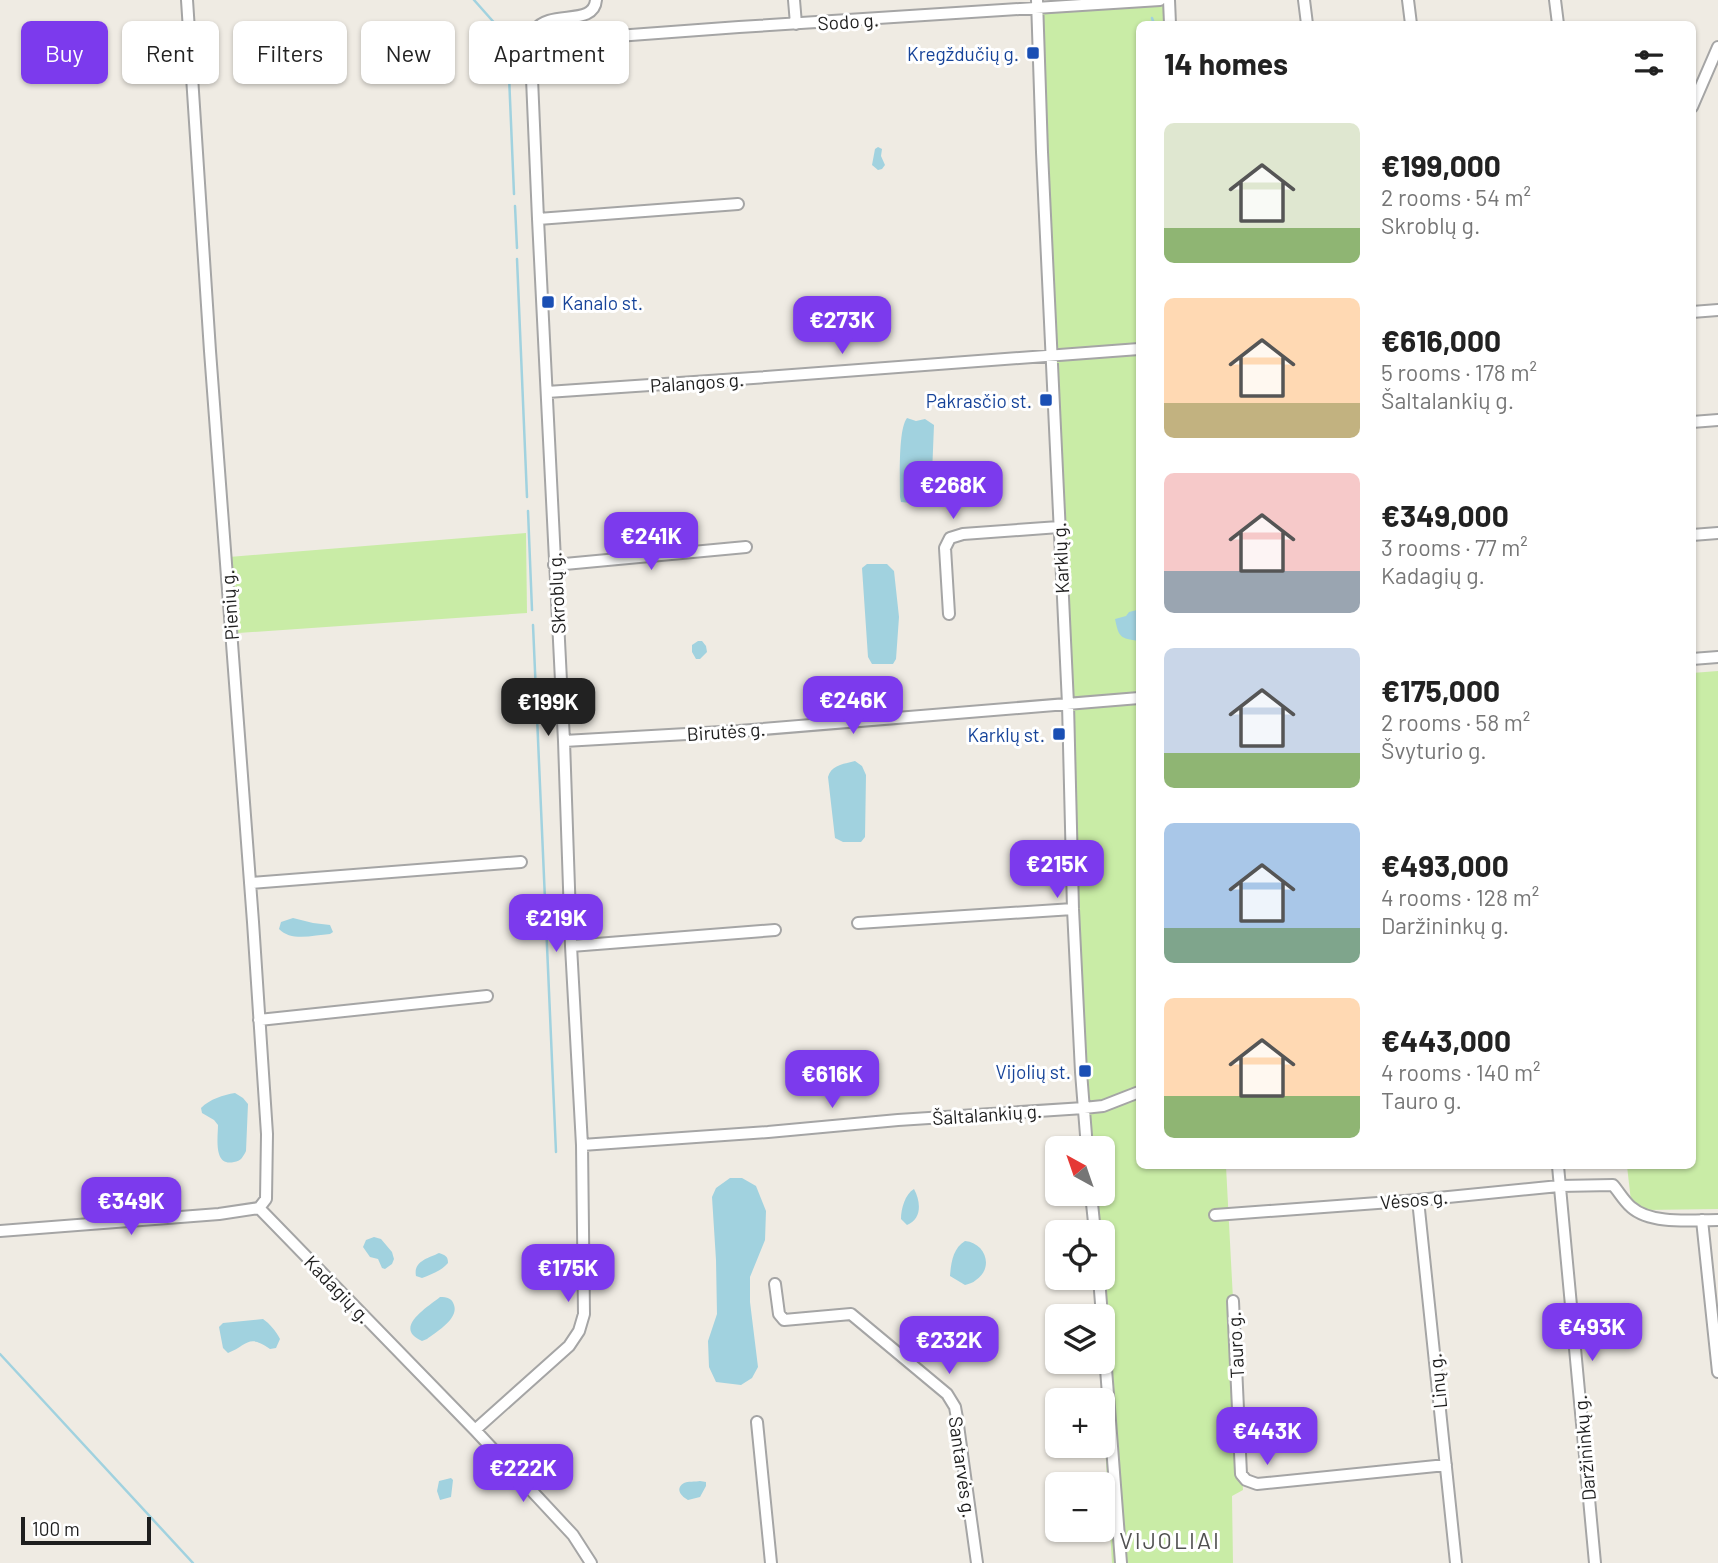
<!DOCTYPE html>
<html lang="en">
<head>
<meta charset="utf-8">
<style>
	:root { --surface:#fff; --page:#f6f6f6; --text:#222; --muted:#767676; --accent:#7c3aed }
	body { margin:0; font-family:Barlow,sans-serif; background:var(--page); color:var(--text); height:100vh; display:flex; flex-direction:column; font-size:26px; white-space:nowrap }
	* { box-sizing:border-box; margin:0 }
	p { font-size:23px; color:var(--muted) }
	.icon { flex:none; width:38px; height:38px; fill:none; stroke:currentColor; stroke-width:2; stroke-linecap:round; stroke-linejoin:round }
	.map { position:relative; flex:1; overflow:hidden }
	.side { position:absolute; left:1136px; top:21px; width:560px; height:1148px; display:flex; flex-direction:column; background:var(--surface); border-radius:10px; box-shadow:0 2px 5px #0004 }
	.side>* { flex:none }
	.hud { position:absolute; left:21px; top:21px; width:665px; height:63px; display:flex; gap:14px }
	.needle { width:46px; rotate:320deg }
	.fabs { position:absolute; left:1045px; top:1136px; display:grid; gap:14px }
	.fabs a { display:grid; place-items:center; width:70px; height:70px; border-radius:10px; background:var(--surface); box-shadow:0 2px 5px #0004; font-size:35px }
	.scale { position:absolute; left:21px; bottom:18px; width:130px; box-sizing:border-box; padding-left:7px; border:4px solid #1e1e1e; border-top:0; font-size:19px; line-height:24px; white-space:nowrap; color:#1e1e1e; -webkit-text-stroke:5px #fff; paint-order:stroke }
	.price { position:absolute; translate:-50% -60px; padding:0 16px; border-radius:14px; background:var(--accent); color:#fff; font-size:23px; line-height:46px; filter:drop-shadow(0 2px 4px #0008) }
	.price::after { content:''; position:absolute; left:50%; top:42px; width:21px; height:16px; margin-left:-10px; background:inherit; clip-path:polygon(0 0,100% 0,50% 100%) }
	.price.active { background:#222; color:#fff }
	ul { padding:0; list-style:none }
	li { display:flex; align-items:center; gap:21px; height:175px; padding:0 28px }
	li span { display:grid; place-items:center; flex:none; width:196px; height:140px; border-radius:10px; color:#555 }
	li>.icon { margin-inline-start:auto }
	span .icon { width:84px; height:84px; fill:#fffc; stroke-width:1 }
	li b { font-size:30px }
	h2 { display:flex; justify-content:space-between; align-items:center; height:84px; padding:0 28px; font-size:30px }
	.chip { padding:0 24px; border-radius:10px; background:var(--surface); box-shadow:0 2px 5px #0004; font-size:24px; line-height:63px }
	.chip.active { background:var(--accent); color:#fff }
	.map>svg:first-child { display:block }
	.grass { fill:#c9eca6 }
	.water { fill:#a1d2df }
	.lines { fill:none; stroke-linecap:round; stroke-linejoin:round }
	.stream { stroke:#a1d2df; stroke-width:2.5 }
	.minor-casing { stroke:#a5a5a5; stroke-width:14 }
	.minor { stroke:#fff; stroke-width:10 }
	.transit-dot { fill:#1a4fb4; stroke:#fff; stroke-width:2.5 }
	.labels { text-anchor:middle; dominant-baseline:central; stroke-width:6; stroke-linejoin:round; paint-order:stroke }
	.street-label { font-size:19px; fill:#1e1e1e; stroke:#fff }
	.transit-label { font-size:19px; fill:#164399; stroke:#fff; text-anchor:end }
	.quarter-label { font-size:23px; letter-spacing:2px; fill:#515151; stroke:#fff }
</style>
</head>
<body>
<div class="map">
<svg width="1718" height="1563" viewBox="0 0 1718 1563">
	<rect width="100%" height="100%" fill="#efebe3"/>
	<path class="grass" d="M1169,0L1170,24H1139V1166H1226L1243,1490L1232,1496L1233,1563H1112L1100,1362H1102V1232H1091L1089,1194H1102V1148H1085L1038,9Z
		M526,533L527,613L238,633L229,557Z
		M1718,671V1209L1644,1210L1631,1201L1627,1166H1692V673Z"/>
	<path class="water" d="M878,147L882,149L881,156L885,165L882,169L878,170L872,165L875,149Z
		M907,418L916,421L925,419L934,425L931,499L928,503L920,504L901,502L900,497C900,480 898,429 907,418Z
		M867,564H887L894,571L899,617L896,659L893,664H872L868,657L862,568Z
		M1139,604V641C1120,638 1119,638 1115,619L1126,616L1129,612L1137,610Z
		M698,641H702L706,646L707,652L700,659H696L692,652V645Z
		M855,761L862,766L866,775L865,837L861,842H843L835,838L828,777C831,765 844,764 855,761Z
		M293,918L313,923L330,925L333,932L330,934C314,935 291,942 279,929L281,922Z
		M235,1093L243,1098L248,1104L246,1151C243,1157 241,1161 234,1162C213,1167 218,1137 218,1125L214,1120L202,1113L201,1108C210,1099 223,1095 235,1093Z
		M730,1178H742L756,1186L766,1211L765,1240L750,1277V1302L758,1367L752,1378L741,1385L716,1382L709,1367L708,1341L717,1314L716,1260L712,1197L716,1188Z
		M914,1189C921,1202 922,1219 907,1225L901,1219C901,1209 905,1194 914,1189Z
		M374,1237L381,1239L392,1252L394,1259L392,1264L385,1269L382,1268L378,1259L370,1257L363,1247L366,1240Z
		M965,1241C986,1243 994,1268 976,1280C973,1283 968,1284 965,1285L950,1276C951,1263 953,1248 965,1241Z
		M439,1253C445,1255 448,1256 448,1263C441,1271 432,1274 422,1278L416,1276C413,1261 429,1258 439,1253Z
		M440,1297C447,1297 452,1298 454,1305C459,1319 436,1332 427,1339L422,1341C392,1328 428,1307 440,1297Z
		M263,1319C270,1324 276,1331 280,1339L276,1348L270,1349C248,1333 247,1346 228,1353L223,1348L219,1327L223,1323Z
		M451,1478L453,1480L451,1497L440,1500L437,1491L439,1481Z
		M700,1481L706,1482V1486L700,1497L688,1500C682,1497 674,1489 684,1483C687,1481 696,1482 700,1481Z"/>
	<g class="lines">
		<path class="stream" d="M474,0L506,36
			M1152,18L1154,24
			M508,52L514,194
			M515,206L517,248
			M517,259L527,497
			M528,511L532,610
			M533,625L556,1152
			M0,1354L193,1563"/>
		<g class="minor-casing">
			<path id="minor" d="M187,0L210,351L253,922L267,1134L266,1199L259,1208
				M794,0L796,24
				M1037,0L1042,152L1068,704L1073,909L1081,1072L1087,1148
				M1169,0L1170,24
				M1304,0L1307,24
				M1408,0L1411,24
				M1555,0L1558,24
				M536,42L739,27L1160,0
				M1692,107L1718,47
				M538,219L738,204
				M1692,312L1718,310
				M547,392L753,378L1139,349
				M1692,422L1718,420
				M1692,535L1718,533
				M554,565L746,547
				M949,614L945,548L950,538L963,534L1059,527
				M1692,659L1718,657
				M564,741L739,731L1139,698
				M250,883L521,862
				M858,923L1073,909
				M571,946L775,930
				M259,1020L487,996
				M582,1145L768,1132L898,1120L1084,1108L1103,1106L1139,1092
				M1558,1166L1595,1563
				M1091,1194L1095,1232
				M1418,1200L1456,1563
				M259,1208L475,1430L573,1535L591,1563
				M1215,1215L1418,1200L1559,1186L1613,1185C1619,1192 1624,1201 1631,1207C1651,1225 1693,1220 1718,1220
				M1702,1220L1718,1372
				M0,1231L219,1214L259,1208
				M1099,1278L1102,1316
				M775,1284L779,1314L784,1320L851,1314L947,1394L955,1407L957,1418L977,1563
				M1233,1301L1241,1474L1246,1480L1257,1484L1446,1465
				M1102,1317L1121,1563
				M757,1422L771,1563
				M475,1430L569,1346L579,1331L584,1314L582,1145L571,946L564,741L538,219L531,55L536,42L535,30C550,9 594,27 596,0"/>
		</g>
		<use href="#minor" class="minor"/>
	</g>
	<g class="transit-dot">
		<rect x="1026" y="46" width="14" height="14" rx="3.5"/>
		<rect x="541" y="295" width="14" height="14" rx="3.5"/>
		<rect x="1039" y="393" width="14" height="14" rx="3.5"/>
		<rect x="1052" y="727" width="14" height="14" rx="3.5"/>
		<rect x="1078" y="1064" width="14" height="14" rx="3.5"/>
	</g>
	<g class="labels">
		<g class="street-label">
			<text transform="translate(848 21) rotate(-4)">Sodo g.</text>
			<text transform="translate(697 382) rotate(-4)">Palangos g.</text>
			<text transform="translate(1060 558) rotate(-93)">Karklų g.</text>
			<text transform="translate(556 593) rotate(-93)">Skroblų g.</text>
			<text transform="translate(229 605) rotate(-94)">Pienių g.</text>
			<text transform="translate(726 731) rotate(-4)">Birutės g.</text>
			<text transform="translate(987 1114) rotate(-4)">Šaltalankių g.</text>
			<text transform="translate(1414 1199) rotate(-5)">Vėsos g.</text>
			<text transform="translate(338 1289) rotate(46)">Kadagių g.</text>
			<text transform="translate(1235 1345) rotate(-93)">Tauro g.</text>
			<text transform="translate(1437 1381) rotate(-96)">Linų g.</text>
			<text transform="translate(1584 1448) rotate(-95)">Daržininkų g.</text>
			<text transform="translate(963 1467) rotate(82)">Santarvės g.</text>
		</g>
		<g class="transit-label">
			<text x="1019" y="53">Kregždučių g.</text>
			<text x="562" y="302" text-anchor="start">Kanalo st.</text>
			<text x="1032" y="400">Pakrasčio st.</text>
			<text x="1045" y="734">Karklų st.</text>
			<text x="1071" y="1071">Vijolių st.</text>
		</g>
		<g class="quarter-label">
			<text x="1170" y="1540">VIJOLIAI</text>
		</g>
	</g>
</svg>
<div class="fabs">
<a><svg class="needle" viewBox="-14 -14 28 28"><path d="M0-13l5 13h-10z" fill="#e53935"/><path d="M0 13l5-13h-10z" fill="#767676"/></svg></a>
<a><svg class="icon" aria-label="locate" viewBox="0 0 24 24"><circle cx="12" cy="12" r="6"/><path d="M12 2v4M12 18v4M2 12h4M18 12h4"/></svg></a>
<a><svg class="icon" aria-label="layers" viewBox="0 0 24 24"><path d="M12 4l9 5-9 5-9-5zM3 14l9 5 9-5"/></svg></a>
<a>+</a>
<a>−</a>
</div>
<div class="scale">100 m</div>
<b class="price" style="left:842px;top:356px">€273K</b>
<b class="price" style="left:953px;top:521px">€268K</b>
<b class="price" style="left:651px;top:572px">€241K</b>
<b class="price" style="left:853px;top:736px">€246K</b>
<b class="price active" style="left:548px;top:738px">€199K</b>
<b class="price" style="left:1057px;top:900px">€215K</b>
<b class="price" style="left:556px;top:954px">€219K</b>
<b class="price" style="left:832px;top:1110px">€616K</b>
<b class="price" style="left:131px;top:1237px">€349K</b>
<b class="price" style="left:568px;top:1304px">€175K</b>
<b class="price" style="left:1592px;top:1363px">€493K</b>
<b class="price" style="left:949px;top:1376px">€232K</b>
<b class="price" style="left:1267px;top:1467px">€443K</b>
<b class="price" style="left:523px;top:1504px">€222K</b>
<div class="hud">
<a class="chip active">Buy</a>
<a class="chip">Rent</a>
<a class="chip">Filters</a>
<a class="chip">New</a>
<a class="chip">Apartment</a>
</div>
<section class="side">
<h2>14 homes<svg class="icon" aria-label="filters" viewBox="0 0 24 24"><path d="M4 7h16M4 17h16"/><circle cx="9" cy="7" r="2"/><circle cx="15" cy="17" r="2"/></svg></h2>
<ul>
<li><span style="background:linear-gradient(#dfe7d0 75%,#8fb573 0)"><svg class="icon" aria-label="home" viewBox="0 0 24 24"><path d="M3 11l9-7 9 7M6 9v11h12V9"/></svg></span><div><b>€199,000</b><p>2 rooms · 54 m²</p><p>Skroblų g.</p></div></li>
<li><span style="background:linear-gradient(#ffd9b3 75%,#c2b280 0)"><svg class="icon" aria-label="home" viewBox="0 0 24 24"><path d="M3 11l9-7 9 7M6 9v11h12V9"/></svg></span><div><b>€616,000</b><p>5 rooms · 178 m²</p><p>Šaltalankių g.</p></div></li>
<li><span style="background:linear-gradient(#f6c9c9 70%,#9aa5b1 0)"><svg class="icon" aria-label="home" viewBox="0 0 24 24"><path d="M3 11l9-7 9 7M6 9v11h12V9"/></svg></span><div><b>€349,000</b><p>3 rooms · 77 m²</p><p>Kadagių g.</p></div></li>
<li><span style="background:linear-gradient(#c9d6e8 75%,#8fb573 0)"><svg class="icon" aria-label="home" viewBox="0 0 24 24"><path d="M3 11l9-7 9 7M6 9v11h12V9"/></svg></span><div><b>€175,000</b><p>2 rooms · 58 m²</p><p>Švyturio g.</p></div></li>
<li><span style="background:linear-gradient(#a9c7e8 75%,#7fa58c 0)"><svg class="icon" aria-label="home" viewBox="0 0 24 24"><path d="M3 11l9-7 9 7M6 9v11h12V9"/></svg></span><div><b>€493,000</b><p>4 rooms · 128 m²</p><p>Daržininkų g.</p></div></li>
<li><span style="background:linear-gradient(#ffd9b3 70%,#8fb573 0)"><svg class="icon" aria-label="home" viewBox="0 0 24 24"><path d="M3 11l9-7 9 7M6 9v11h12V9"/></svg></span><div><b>€443,000</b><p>4 rooms · 140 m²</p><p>Tauro g.</p></div></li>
</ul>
</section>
</div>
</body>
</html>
